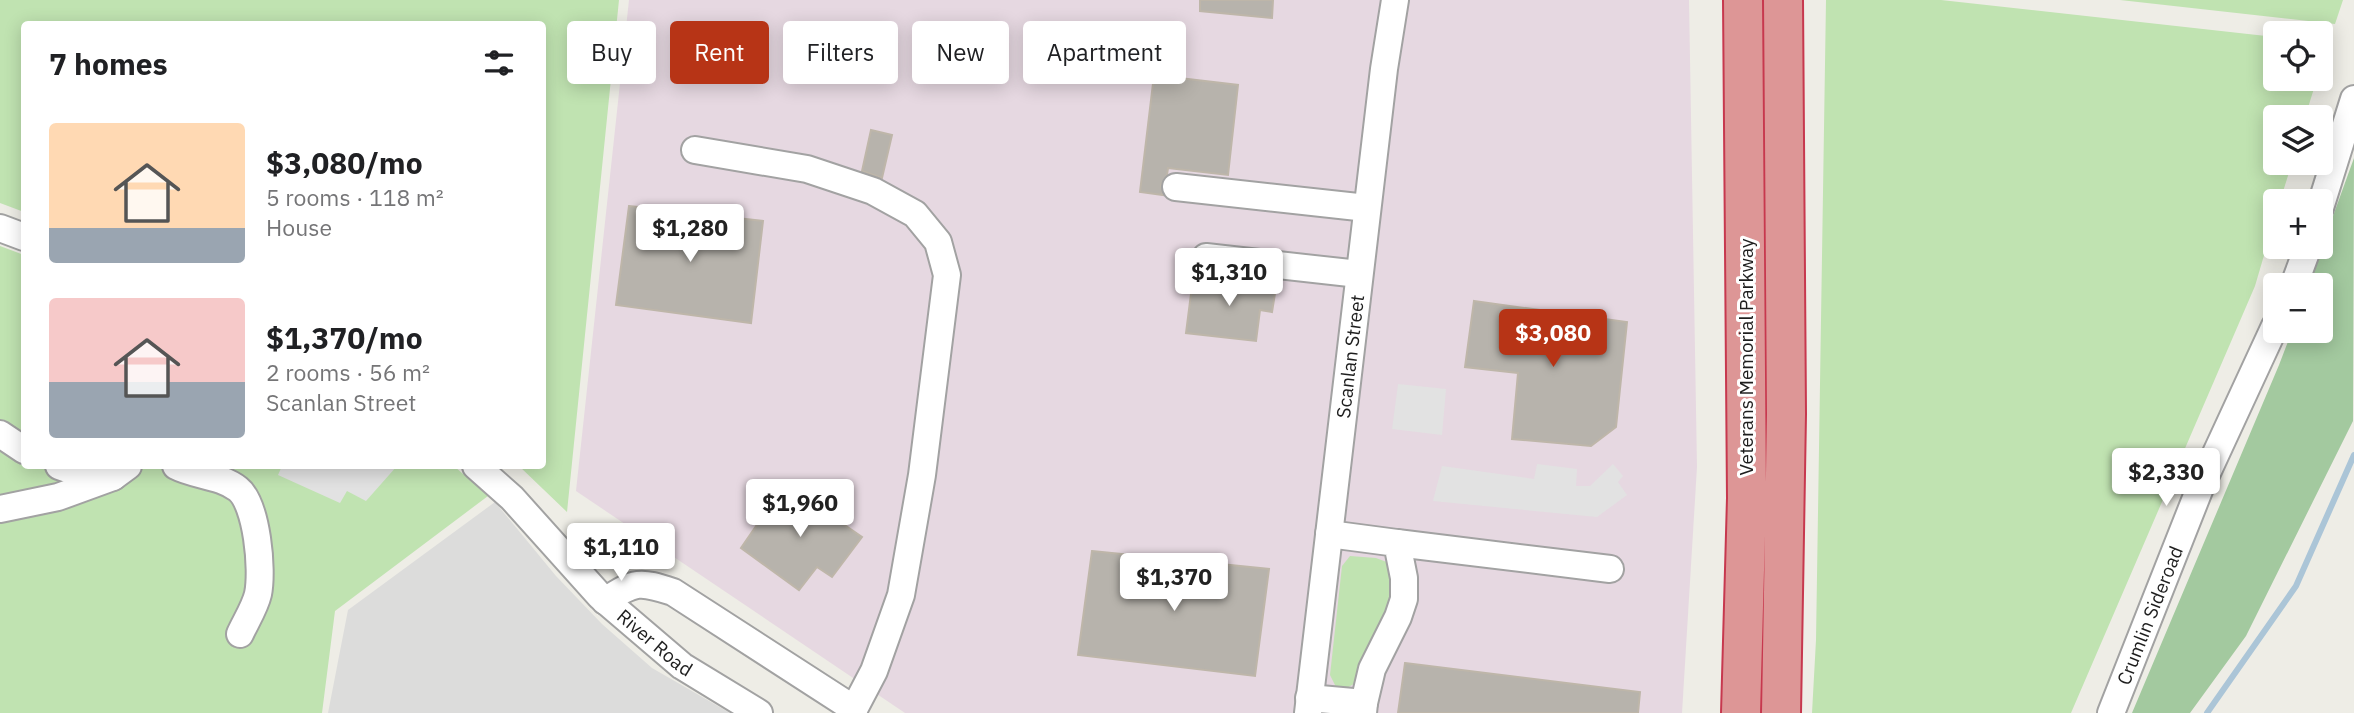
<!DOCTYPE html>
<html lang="en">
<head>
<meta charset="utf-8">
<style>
	:root { --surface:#fff; --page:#f6f6f6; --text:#202124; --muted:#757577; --accent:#b73416 }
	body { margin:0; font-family:"IBM Plex Sans",sans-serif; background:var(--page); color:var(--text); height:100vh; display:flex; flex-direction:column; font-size:26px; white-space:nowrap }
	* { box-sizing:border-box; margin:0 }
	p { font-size:23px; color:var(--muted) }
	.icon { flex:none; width:38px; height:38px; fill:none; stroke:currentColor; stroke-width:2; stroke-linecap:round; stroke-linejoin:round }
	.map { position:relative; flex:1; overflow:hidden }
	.sheet { position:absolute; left:21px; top:21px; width:525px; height:448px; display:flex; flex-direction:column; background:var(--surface); border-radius:7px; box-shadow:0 4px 18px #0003 }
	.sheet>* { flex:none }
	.top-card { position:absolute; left:567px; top:21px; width:665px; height:63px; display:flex; gap:14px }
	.tools { position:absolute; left:2263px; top:21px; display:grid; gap:14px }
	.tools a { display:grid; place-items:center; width:70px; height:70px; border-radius:7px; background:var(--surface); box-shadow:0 4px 18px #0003; font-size:35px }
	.price { position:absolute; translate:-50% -60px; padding:0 16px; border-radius:7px; background:#fff; color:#222; font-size:23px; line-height:46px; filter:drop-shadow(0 2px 4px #0008) }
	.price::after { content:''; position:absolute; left:50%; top:42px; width:21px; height:16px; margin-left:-10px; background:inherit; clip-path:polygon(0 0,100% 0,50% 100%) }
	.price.on { background:var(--accent); color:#fff }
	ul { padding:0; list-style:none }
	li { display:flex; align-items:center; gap:21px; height:175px; padding:0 28px }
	li span { display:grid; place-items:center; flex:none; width:196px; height:140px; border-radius:7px; color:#555 }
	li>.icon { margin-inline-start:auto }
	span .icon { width:84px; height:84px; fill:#fffc; stroke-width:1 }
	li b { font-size:30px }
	h2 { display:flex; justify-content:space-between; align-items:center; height:84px; padding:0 28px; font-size:30px }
	.tag { padding:0 24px; border-radius:7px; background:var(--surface); box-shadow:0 4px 18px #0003; font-size:24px; line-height:63px }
	.tag.on { background:var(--accent); color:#fff }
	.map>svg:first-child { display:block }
	.residential { fill:#dcdcdb }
	.industrial { fill:#e6d8e1 }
	.grass { fill:#c0e3b1 }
	.forest { fill:#a3c99f }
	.parking { fill:#e2e2e2 }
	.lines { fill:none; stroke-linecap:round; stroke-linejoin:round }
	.stream { stroke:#abc5d7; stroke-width:6 }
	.building { fill:#b7b3ac; stroke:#beb6a9; stroke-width:2 }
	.minor-casing { stroke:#a2a2a2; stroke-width:30 }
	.highway-casing { stroke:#c7384e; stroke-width:42 }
	.minor { stroke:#fff; stroke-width:26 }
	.highway { stroke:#dd9696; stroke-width:38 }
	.labels { text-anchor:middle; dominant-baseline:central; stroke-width:6; stroke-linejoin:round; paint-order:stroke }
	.street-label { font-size:19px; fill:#1e1e1e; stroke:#fff }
</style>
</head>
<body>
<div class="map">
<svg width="2354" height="713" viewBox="0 0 2354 713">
	<rect width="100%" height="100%" fill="#eeede6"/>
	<path class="residential" d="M495,502L556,576L602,624L652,668L730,713H328L348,610Z"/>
	<path class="industrial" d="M629,0H1689L1697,467L1682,713H905L576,491Z"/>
	<path class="grass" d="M0,0H619L567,512L519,466H542V24H24V212L0,203Z
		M1826,0H1941L2275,37V79H2317L2305,117H2275V163H2292L2280,201H2275V218L2255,286L2071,713H1812L1816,640Z
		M2120,0H2343L2335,24Z
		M0,246L24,255V466H454L488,496L335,611L322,713H0Z
		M1350,556L1376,558L1392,564L1399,582L1357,682L1347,688L1336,687L1330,675L1342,566Z"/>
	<path class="forest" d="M2354,158L2353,421L2246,636L2190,713H2132L2279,365L2292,331H2320V285H2308Z"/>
	<path class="parking" d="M1398,384L1446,389L1442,435L1392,429Z
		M1537,464L1577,469L1576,486H1590L1613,464L1623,476L1618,482L1627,495L1597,517L1433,501L1442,466L1534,479Z
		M282,466H397L366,501L347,491L340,503L278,475Z"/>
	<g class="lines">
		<path class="stream" d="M2207,713L2296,586L2354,455"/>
	</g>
	<path class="building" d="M1200,0H1273L1272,18L1200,11Z
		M1154,75L1238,85L1228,175L1168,168L1167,175L1161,185L1163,195L1140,192Z
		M871,130L892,135L882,178L862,171Z
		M629,206L763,221L751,323L616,305Z
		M1193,278L1252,285L1253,278L1277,281L1272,312L1260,310L1256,341L1186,333Z
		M1474,301L1627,322L1616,427L1591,446L1512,439L1518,373L1465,367Z
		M785,484L862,537L832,577L817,567L799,590L741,548Z
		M1092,551L1269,569L1255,676L1078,655Z
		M1405,663L1640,692L1638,713H1398Z"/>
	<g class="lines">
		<g class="minor-casing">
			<g id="minor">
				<path d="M695,150L807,169L873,191L915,214L938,242L947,275L922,475L901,595L874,671L852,713"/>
				<path d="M1176,187L1367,208"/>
				<path d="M2320,208L2354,99"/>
				<path d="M0,228L24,237"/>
				<path d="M1206,257L1359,274"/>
				<path d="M2294,285L2308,247"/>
				<path d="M0,434L24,450"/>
				<path d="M59,466L93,478L113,477L128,466"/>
				<path d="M176,466C195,476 220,475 238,489C257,504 263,570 258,594C255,607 246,621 240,634"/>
				<path id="s1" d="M476,466L512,498L600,596L682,666L759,713"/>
				<path d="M0,509L58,497L113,477"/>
				<path d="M1329,534L1397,543L1404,578V599L1398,617L1372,669L1364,703"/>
				<path d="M1397,543L1610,569"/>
				<path d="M605,601C635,581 640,581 673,592L854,709"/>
				<path d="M1309,698L1364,703L1363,713"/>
				<path id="s2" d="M1308,713L1384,69L1395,0"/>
				<path id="s3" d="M2111,713L2200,488L2275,326"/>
			</g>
		</g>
		<g class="highway-casing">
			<path id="highway" d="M1741,713L1747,498L1743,0
				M1781,713L1786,414L1783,0"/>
		</g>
		<use href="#minor" class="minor"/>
		<use href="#highway" class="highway"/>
	</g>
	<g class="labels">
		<g class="street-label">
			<text stroke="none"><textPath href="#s2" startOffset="359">Scanlan Street</textPath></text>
			<text transform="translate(1746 357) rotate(-90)">Veterans Memorial Parkway</text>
			<text stroke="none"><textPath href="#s3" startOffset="105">Crumlin Sideroad</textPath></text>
			<text stroke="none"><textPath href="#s1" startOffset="252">River Road</textPath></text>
		</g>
	</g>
</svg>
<div class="tools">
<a><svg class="icon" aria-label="locate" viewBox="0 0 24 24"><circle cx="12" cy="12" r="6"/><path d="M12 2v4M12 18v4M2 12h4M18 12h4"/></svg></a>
<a><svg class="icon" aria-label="layers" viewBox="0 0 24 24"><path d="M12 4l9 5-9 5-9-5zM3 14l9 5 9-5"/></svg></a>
<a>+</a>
<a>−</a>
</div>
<b class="price" style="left:690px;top:264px">$1,280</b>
<b class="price" style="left:1229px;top:308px">$1,310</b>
<b class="price on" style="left:1553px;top:369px">$3,080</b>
<b class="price" style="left:2166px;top:508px">$2,330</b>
<b class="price" style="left:800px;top:539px">$1,960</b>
<b class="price" style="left:621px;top:583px">$1,110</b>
<b class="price" style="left:1174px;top:613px">$1,370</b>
<div class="top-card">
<a class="tag">Buy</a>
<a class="tag on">Rent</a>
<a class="tag">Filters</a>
<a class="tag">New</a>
<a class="tag">Apartment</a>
</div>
<section class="sheet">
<h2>7 homes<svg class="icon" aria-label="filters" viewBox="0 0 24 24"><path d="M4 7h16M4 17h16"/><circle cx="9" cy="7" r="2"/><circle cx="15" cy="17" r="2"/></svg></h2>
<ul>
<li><span style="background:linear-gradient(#ffd9b3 75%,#9aa5b1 0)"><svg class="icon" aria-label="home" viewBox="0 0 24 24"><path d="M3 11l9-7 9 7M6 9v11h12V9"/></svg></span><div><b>$3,080/mo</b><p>5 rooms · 118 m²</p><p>House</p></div></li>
<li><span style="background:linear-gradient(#f6c9c9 60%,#9aa5b1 0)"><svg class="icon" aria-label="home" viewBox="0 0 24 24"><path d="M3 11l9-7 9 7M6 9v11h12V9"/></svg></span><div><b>$1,370/mo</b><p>2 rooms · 56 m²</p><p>Scanlan Street</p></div></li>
</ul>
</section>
</div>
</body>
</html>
